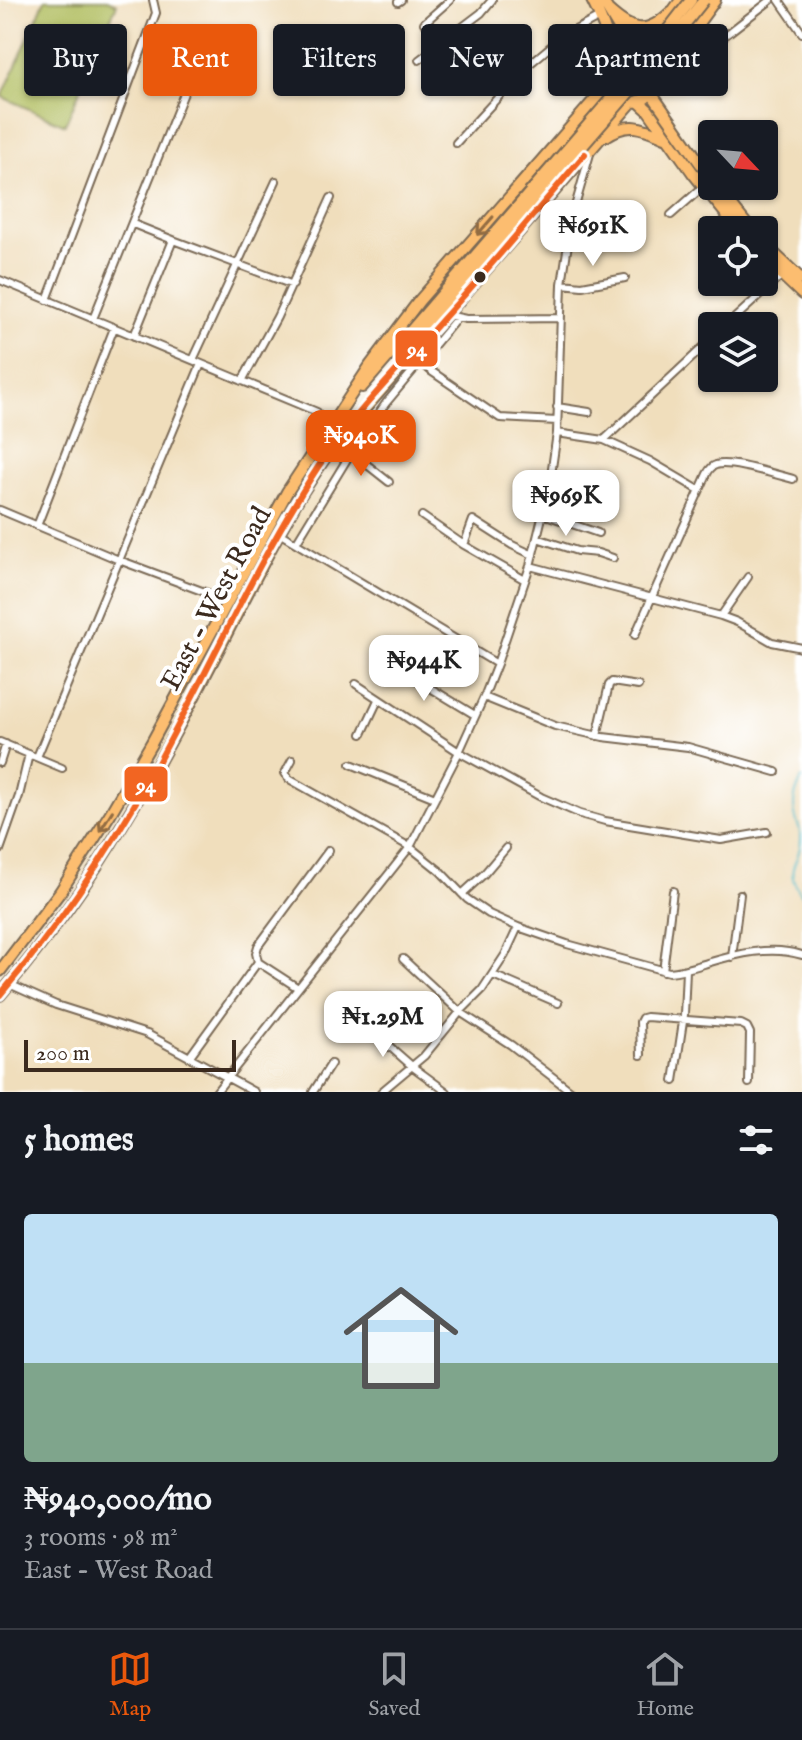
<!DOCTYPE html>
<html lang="en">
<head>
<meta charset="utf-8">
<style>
	:root { --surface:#171b24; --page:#242831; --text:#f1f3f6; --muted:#9ea1a6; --line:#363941; --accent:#ea580c }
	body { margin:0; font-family:"IM FELL English",serif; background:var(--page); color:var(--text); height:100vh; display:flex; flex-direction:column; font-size:30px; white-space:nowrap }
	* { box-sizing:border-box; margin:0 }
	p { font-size:26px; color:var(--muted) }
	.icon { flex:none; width:44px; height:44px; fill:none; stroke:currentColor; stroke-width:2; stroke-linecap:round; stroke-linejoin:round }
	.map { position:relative; height:1092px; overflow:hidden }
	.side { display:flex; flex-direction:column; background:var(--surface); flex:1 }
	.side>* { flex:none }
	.banner { position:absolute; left:24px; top:24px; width:754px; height:72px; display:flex; gap:16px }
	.needle { width:52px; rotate:116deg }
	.tools { position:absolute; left:698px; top:120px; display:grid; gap:16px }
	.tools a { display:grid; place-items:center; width:80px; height:80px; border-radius:8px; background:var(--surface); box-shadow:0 2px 6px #0004; font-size:40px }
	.scale { position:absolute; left:24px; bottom:20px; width:212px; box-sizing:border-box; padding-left:8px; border:4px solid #3b2a1e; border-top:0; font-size:22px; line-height:28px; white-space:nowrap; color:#3b2a1e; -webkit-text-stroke:6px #fff; paint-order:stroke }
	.price { position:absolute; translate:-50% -68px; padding:0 18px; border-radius:16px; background:#fff; color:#222; font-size:26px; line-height:52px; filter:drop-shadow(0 2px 4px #0008) }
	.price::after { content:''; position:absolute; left:50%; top:48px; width:24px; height:18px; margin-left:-12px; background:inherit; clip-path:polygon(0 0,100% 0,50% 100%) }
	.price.active { background:var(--accent); color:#fff }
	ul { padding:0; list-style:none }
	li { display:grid; align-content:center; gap:16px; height:424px; padding:0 24px }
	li+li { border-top:2px solid var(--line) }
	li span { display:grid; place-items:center; height:248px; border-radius:8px; color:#555 }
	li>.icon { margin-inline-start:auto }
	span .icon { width:144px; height:144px; fill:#fffc; stroke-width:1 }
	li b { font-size:34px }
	h2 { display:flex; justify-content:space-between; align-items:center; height:96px; padding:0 24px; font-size:34px }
	.tag { padding:0 28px; border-radius:8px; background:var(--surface); box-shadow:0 2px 6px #0004; font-size:28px; line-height:72px }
	.tag.active { background:var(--accent); color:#fff }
	.menu { display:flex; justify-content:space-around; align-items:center; height:112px; border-top:2px solid var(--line); background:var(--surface); font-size:22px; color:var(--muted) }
	.menu a { display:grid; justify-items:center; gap:4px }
	.menu .active { color:var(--accent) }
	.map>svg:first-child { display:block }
	.green { fill:#b0bd5f; stroke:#76743e; stroke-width:2 }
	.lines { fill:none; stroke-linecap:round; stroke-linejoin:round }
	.stream { stroke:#4ab8c5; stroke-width:2 }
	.street-casing { stroke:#7a6955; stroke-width:10 }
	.primary-casing { stroke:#7a6955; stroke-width:14 }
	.street { stroke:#fff; stroke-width:6 }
	.primary { stroke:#fcbd6f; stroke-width:10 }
	.primary-bridge-casing { stroke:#7a6955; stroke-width:14; stroke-linecap:butt }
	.primary-bridge { stroke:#fcbd6f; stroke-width:10 }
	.bus-1-casing { stroke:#fff; stroke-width:12 }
	.bus-1 { stroke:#f26522; stroke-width:6 }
	.oneway { stroke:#926c42 }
	.bus-dot { fill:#3b2a1e; stroke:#fff; stroke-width:3 }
	.labels { text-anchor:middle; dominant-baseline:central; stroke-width:8; stroke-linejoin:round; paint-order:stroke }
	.street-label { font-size:28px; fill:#3b2a1e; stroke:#fff }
	.line-badge { stroke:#fff; stroke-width:3 }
	.badge-label { font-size:22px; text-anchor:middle; font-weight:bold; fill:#fff }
</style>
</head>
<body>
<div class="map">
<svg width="802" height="1092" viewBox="0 0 802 1092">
	<rect width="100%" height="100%" fill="#fff"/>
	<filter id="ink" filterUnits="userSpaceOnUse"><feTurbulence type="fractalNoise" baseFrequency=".0125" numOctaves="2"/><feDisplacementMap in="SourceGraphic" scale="16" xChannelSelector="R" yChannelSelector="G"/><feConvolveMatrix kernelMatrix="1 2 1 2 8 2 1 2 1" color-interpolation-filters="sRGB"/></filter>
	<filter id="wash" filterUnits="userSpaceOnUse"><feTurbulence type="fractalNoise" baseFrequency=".006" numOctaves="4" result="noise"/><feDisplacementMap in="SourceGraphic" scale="32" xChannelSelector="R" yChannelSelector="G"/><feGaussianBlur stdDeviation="1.8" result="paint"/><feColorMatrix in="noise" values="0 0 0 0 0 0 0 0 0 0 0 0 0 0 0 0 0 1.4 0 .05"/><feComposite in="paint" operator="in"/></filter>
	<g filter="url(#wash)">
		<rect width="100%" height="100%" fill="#f0debc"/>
		<path class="green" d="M45,0H107L117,4L65,125L2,97Z"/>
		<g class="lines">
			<path class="stream" d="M802,778C796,791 792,801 795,815C797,824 802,832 801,840C799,867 782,868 802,895"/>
		</g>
	</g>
	<g filter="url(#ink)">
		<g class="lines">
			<g class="street-casing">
				<path id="street" d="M779,0L802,33
					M398,2L401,0
					M424,23L450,0
					M419,60L481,13L492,0
					M655,82L709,48L771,0
					M456,143L526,67L562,37L600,17
					M671,215L704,186
					M133,224L173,240L134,336
					M173,240L293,285
					M0,280L317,412
					M562,284L582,286L625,278
					M47,300L156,13L153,0
					M447,315L466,319L560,318
					M93,319L207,36
					M726,326L781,276
					M193,360L276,181
					M420,361L431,371L500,418L557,421
					M242,381L277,317L331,198
					M557,407L589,412
					M557,433L604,440L650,461L699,490
					M604,440L712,339
					M351,452L389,482
					M0,510L119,560L210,594
					M543,514L598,533
					M422,516L464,545L525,580
					M37,526L114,328
					M279,533L497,664
					M537,538L577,551L598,553L613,558
					M296,543L349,456L386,403L457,318
					M464,545L473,520L512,545L533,555
					M530,566L721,616L737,622L772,642L802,648
					M721,616L748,577
					M635,635L707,474C709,470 712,466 716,465C729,460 778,475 793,479
					M389,663L475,715
					M356,684L459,752L541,797L580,814L605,821L721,840L767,832
					M484,697L555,726L603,737L688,747L776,772
					M362,734L378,700
					M597,736L609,685L612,682L638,686
					M0,742L62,768
					M37,757L201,364
					M292,760L285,773L289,779L410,847L440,871L467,899L489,914L518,927L567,944L669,972C682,971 694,967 707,963C737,954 771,945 802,955
					M0,763L6,744
					M351,764L435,798
					M0,850L19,796L29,754
					M462,894L484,874L506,848
					M732,957L740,894
					M403,959L460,1012L511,1045L572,1092
					M663,971L673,891
					M493,975L558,1003
					M9,984L56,1005L147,1034L254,1092
					M298,988L258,962L256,953L258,946L329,850
					M339,1002L413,1067L447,1092
					M641,1055L640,1022L642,1018L646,1017L741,1024L747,1027L750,1033L749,1083
					M190,1056L258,962
					M674,1081L684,1015L686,970
					M216,1092L410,847L459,752L484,697L497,664L530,566L549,489L557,433L562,284L572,217L590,154
					M313,1092L331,1064
					M381,1092L424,1056L460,1012L482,990L505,955L518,927"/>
			</g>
			<g class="primary-casing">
				<path id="primary" d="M592,0C603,22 613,46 611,71
					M602,0L636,57
					M608,10C632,32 646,36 671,12
					M688,37L692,46L702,53
					M611 80a22 22 0 1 1 44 0a22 22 0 1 1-44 0Z
					M639,58L681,0
					M655,76L688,37L715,0
					M651,93L712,180
					M638,101L648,110L693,173L739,230
					M606,136C628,121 642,127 665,137
					M716,186L751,230
					M764,244L802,280
					M764,258L802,294
					M362,387L408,334
					M0,971L60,892L110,814L151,744L287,492L370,366L419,301L610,82
					M0,995C46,941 88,883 124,822C181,729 227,629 279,533L298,499L334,444L632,102"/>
			</g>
			<use href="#street" class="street"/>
			<use href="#primary" class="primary"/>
			<g class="primary-bridge-casing">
				<path id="primary-bridge" d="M408,334L645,59L691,0
					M415,340L649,69L704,0"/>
			</g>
			<use href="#primary-bridge" class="primary-bridge"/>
			<g class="bus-1-casing">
				<path id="bus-1" d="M0,995C56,929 106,856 148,781C206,677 253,567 318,467C354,413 401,367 443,319C492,265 538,209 585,154"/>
			</g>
			<use href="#bus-1" class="bus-1"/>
		</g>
		<defs><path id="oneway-shaft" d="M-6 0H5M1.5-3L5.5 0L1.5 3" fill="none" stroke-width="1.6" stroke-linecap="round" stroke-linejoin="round" transform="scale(2)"/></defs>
		<g class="oneway">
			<use href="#oneway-shaft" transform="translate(485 226) rotate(131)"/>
			<use href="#oneway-shaft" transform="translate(106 821) rotate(122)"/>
		</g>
	</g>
	<circle class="bus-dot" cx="480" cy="277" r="7"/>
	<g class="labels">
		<g class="street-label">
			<text transform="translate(217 599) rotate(-62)">East - West Road</text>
		</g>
	</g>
	<g class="line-badge">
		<rect x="394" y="329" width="45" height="39" rx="8" fill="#f26522"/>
		<rect x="123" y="765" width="46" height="38" rx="8" fill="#f26522"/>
	</g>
	<g class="badge-label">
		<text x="417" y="356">94</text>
		<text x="146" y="792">94</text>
	</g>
</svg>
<div class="tools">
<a><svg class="needle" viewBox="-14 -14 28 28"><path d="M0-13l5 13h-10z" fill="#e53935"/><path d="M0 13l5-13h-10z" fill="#9ea1a6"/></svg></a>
<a><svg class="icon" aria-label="locate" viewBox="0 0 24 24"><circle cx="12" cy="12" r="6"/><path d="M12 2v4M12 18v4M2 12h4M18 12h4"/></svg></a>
<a><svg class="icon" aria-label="layers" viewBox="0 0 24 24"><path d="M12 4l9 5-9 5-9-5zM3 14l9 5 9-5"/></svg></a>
</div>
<div class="scale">200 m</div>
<b class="price" style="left:593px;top:268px">₦691K</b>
<b class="price active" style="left:361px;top:478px">₦940K</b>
<b class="price" style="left:566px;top:538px">₦969K</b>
<b class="price" style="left:424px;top:703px">₦944K</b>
<b class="price" style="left:383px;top:1059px">₦1.29M</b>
<div class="banner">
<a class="tag">Buy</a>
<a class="tag active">Rent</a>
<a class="tag">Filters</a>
<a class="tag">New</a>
<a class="tag">Apartment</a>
</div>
</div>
<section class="side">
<h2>5 homes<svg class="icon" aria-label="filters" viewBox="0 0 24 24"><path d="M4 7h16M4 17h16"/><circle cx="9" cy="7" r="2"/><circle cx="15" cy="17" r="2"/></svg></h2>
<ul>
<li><span style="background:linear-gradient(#bfe0f5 60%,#7fa58c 0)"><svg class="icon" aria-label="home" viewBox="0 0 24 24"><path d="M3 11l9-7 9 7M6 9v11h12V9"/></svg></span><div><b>₦940,000/mo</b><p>3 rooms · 98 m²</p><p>East - West Road</p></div></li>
</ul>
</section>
<nav class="menu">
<a class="active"><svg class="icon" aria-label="map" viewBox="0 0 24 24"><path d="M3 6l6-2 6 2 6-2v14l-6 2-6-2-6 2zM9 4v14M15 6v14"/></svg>Map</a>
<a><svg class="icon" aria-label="saved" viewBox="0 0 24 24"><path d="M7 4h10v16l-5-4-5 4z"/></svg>Saved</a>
<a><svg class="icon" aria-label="home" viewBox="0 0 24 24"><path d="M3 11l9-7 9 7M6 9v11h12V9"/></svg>Home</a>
</nav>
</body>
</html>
